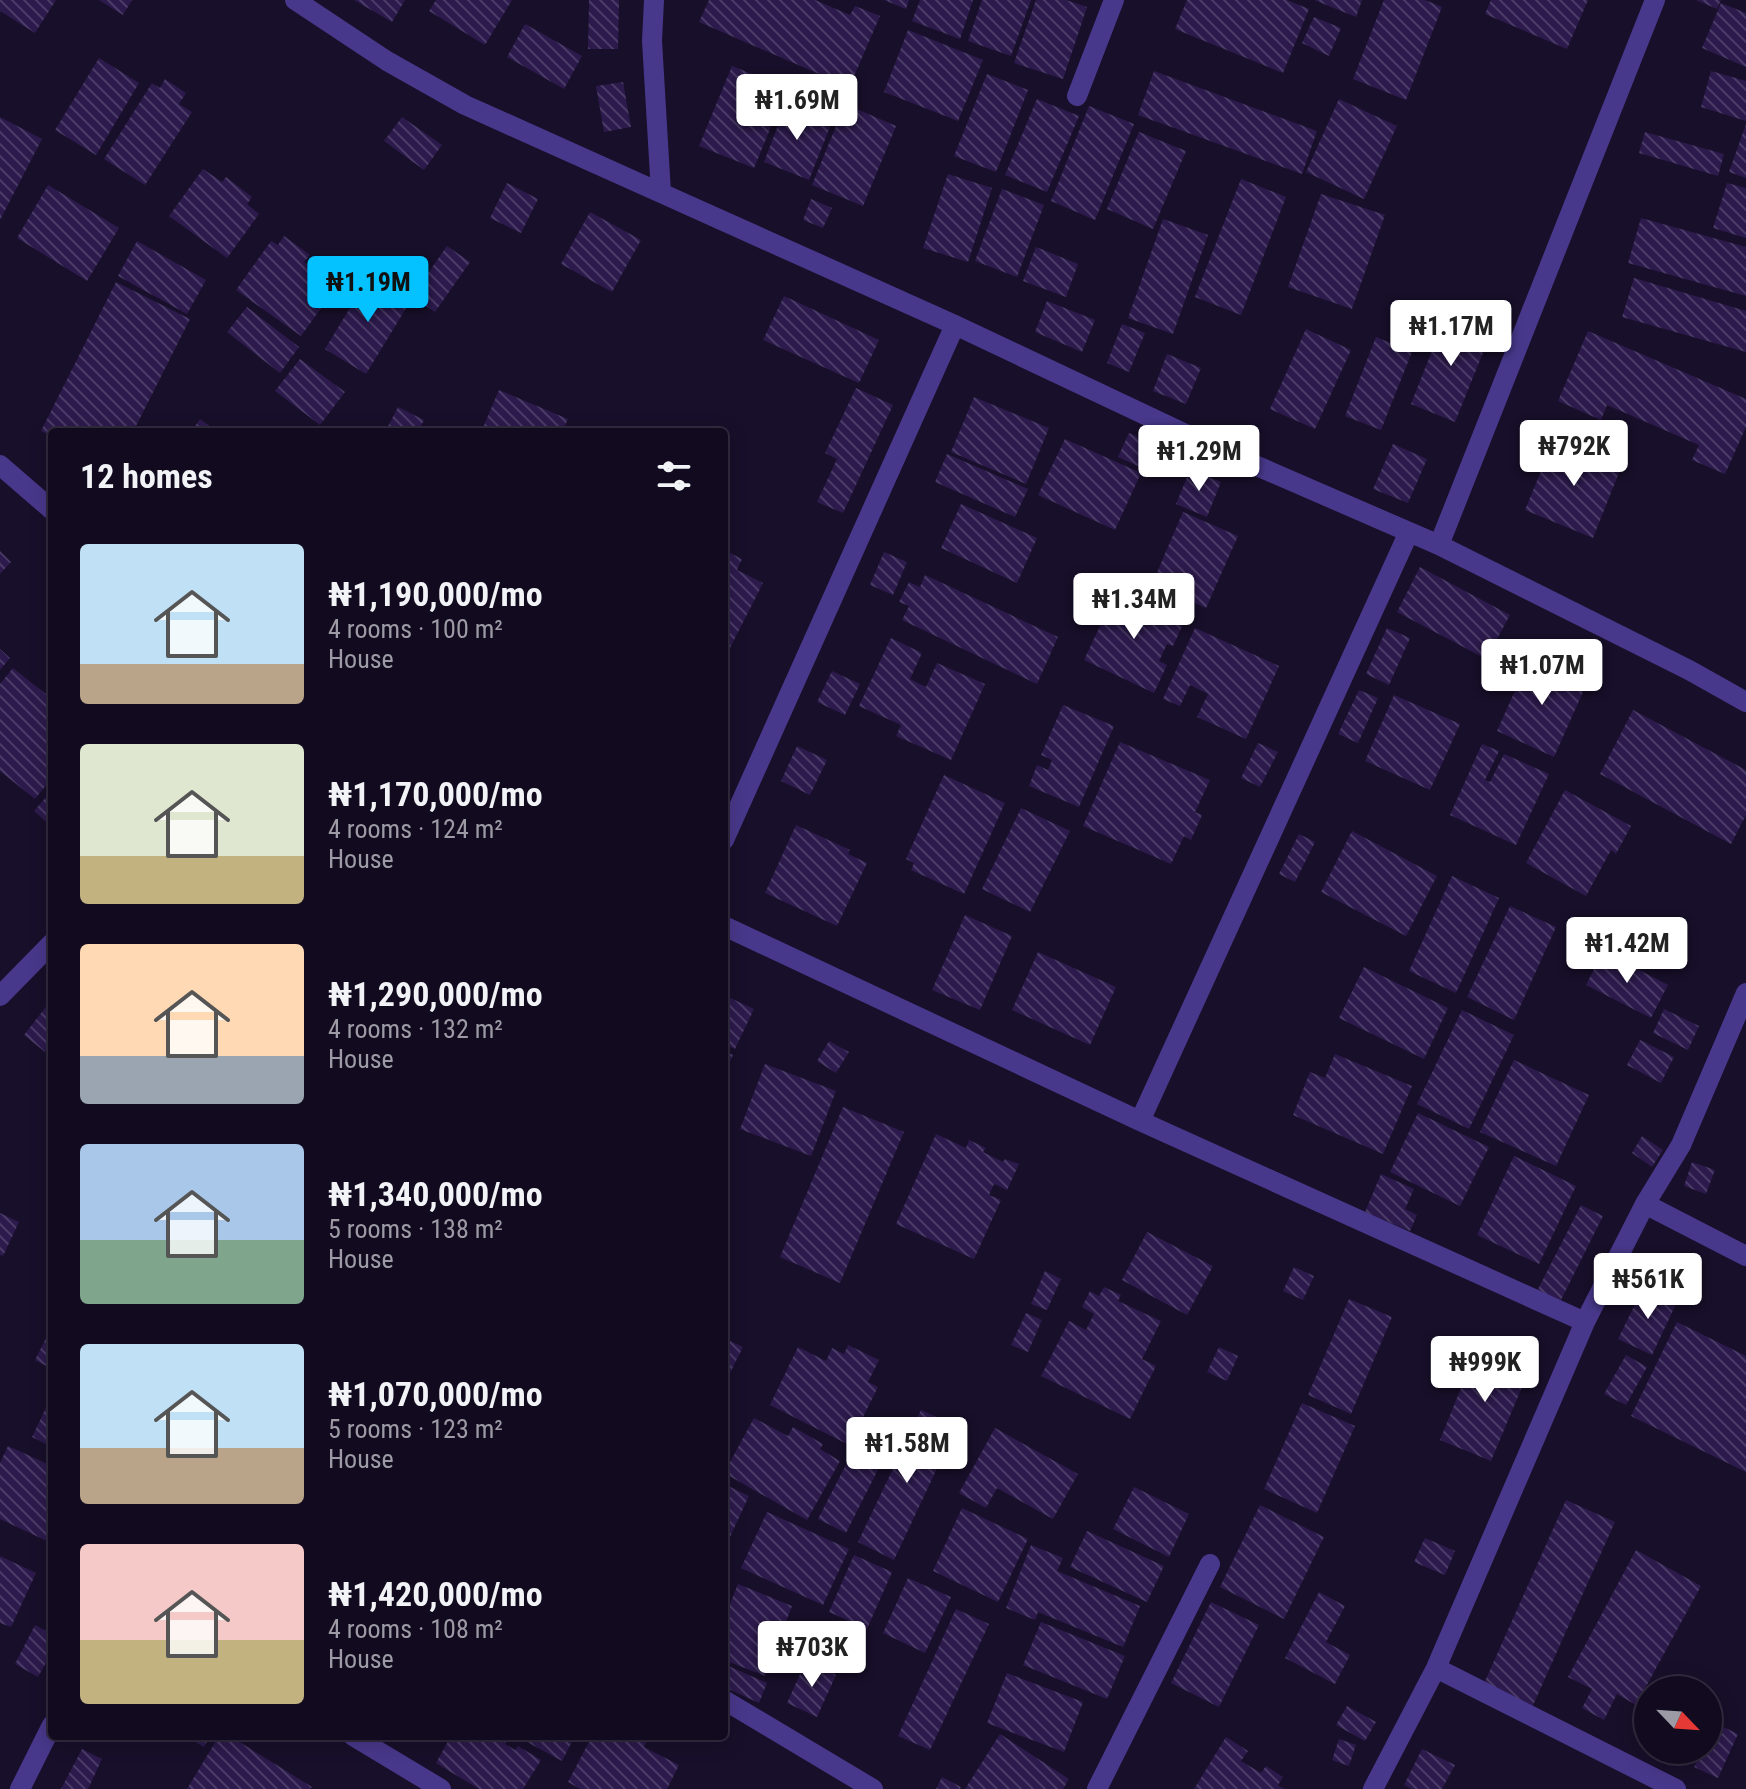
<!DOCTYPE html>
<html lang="en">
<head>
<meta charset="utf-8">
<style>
	:root { --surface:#120b20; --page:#1b1429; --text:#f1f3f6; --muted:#9c9ba5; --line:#312b3e; --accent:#04c1ff }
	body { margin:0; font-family:"Roboto Condensed",sans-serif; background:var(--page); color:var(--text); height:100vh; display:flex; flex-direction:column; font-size:30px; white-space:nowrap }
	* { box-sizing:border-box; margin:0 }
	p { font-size:26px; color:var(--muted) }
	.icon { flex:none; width:44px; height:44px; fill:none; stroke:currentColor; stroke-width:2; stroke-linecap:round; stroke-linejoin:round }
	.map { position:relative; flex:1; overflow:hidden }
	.sheet { position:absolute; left:48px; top:428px; width:680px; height:1312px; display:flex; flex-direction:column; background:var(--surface); border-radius:8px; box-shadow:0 4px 20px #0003,0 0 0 2px var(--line) }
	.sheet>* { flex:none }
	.needle { width:52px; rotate:115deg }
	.buttons { position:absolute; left:1634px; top:1676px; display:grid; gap:16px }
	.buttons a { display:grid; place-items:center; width:88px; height:88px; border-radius:50%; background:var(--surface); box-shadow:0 4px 20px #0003,0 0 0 2px var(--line); font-size:40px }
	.price { position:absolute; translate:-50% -68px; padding:0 18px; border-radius:8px; background:#fff; color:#222; font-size:26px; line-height:52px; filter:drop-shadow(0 2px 4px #0008) }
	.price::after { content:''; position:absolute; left:50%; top:48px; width:24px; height:18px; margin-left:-12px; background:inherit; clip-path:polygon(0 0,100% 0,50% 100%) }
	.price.current { background:var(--accent); color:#111 }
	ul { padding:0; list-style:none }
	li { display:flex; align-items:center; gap:24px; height:200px; padding:0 32px }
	li span { display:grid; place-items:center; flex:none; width:224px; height:160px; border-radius:8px; color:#555 }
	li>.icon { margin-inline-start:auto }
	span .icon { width:96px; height:96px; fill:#fffc; stroke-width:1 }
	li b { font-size:34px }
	h2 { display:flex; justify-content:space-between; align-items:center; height:96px; padding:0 32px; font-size:34px }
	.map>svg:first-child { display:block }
	.building { fill:url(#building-back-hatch) }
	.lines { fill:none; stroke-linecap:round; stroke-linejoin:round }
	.minor { stroke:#48388b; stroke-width:20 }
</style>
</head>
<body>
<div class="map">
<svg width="1746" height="1789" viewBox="0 0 1746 1789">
	<defs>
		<pattern id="building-back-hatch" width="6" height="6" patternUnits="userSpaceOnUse" patternTransform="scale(2)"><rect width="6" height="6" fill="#2c1a4c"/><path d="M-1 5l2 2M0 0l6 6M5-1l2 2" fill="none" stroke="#4a3b67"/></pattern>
	</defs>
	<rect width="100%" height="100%" fill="#180f2a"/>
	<path class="building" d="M0,0H56L35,33L0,11Z
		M99,0H132L123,15Z
		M354,0H405L392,22Z
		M436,0H512L485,45L429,11Z
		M589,0H619L618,49H588Z
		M709,0H815L850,15L855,6L880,16L846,95L823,85L826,77L699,22Z
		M884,0H909L906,9Z
		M920,0H973L960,39L912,21Z
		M982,0H1031L1011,56L968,41Z
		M1036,0H1066L1087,7L1063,79L1014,63Z
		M1187,0H1287L1309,9L1283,73L1175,29Z
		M1314,0H1362L1356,17Z
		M1384,0H1425L1442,7L1406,100L1353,79Z
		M1491,0H1588L1567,49L1485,14Z
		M1696,0H1721L1717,9Z
		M1721,3L1746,13V67L1702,48Z
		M1314,17L1341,28L1329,56L1302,43Z
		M525,24L582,56L564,89L507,57Z
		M908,30L983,60L958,121L884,92Z
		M99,58L139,83L96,155L55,130Z
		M732,66L787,88L754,168L699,146Z
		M1154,71L1317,131L1302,174L1138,115Z
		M1711,71L1746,81V121L1701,107Z
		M987,74L1028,90L996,172L954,156Z
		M165,79L186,93L179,104L192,112L145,185L104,159L152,83L160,88Z
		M623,82L631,127L604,132L596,86Z
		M1037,99L1079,116L1047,192L1005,175Z
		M1339,99L1397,126L1364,199L1306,172Z
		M787,102L819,115L816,122L830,127L809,180L764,162Z
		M845,104L896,126L863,206L812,185Z
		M1089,106L1134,124L1095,220L1051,201Z
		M0,117L42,139L0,220Z
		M402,117L442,145L424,170L384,141Z
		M1746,124V178L1729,172Z
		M1139,132L1186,151L1153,229L1107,209Z
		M1645,132L1724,154L1718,176L1639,153Z
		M203,169L222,182L226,177L252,197L247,204L259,214L227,258L169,216Z
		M948,174L992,188L968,262L923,248Z
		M1241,179L1286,197L1241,315L1195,297Z
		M507,183L538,199L521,233L490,218Z
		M1727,183L1746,188V238L1713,228Z
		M48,185L119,228L87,281L17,238Z
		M1002,189L1044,205L1017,277L975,261Z
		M1321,194L1385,215L1352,309L1288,287Z
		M811,199L832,208L823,228L803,220Z
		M590,212L641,240L612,292L561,264Z
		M1641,218L1746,247V296L1628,263Z
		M1163,219L1208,235L1173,334L1128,318Z
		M284,236L310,255L304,262L337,286L301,336L236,290L271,241L278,245Z
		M137,241L206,280L187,314L118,276Z
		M447,246L470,262L435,312L412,296Z
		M1036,247L1078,264L1066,297L1023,281Z
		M370,275L411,300L366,374L325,349Z
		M1634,278L1746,311V352L1622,317Z
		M116,282L190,319L133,432H52V436L41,431Z
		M784,296L879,340L859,383L763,340Z
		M1047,301L1095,320L1082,352L1035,332Z
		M247,307L299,347L280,373L227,332Z
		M1446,315L1491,333L1455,422L1411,404Z
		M1122,324L1145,333L1129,372L1107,363Z
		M1306,329L1351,350L1315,429L1270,409Z
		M1588,331L1746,399V427L1725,474L1692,460L1699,445L1607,405L1601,420L1558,401Z
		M1376,337L1412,352L1381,430L1345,416Z
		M1167,354L1201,368L1186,404L1153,391Z
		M300,359L345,392L320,425L275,391Z
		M856,388L893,405L843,513L817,502L837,459L825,453Z
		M499,390L568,419L562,432H481Z
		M974,397L1049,428L1026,484L951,452Z
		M398,407L424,420L418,432H385Z
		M200,419L217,432H191Z
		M1129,433L1166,450L1155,474L1118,457Z
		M1555,437L1622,465L1593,538L1525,510Z
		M1065,439L1141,473L1115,530L1038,495Z
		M1393,444L1427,459L1408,503L1373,489Z
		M947,454L1028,489L1015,517L935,482Z
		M1190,470L1221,482L1207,517L1176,504Z
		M961,504L1037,538L1017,583L941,548Z
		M1183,512L1238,536L1206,608L1152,584Z
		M724,550L742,559L737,570L763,583L728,652L724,650Z
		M0,551L11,562L0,574Z
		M884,552L907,562L893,595L870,585Z
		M1420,567L1510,615L1486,659L1397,612Z
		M925,575L1058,637L1037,684L902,620L909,606L899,602L909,582L920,587Z
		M1117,590L1184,622L1173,646L1167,644L1159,661L1167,665L1154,693L1084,660Z
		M1195,628L1279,666L1246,739L1197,717L1208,694L1190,685L1180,706L1163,699Z
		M1387,628L1410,638L1389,685L1366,674Z
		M891,638L922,653L910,679L926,687L937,663L985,684L951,760L896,736L901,725L859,706Z
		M0,649L10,658L0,670Z
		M1530,657L1587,683L1554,757L1497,731Z
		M13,668L52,699V778L35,799L0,771V684Z
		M832,671L860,684L845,715L817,702Z
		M1359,690L1378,698L1358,743L1338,734Z
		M1394,695L1460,724L1430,790L1365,761Z
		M1063,705L1114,726L1079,807L1029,786L1037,765L1048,770L1052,760L1041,755Z
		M1633,710L1746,770V815L1731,844L1600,774Z
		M1120,742L1210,780L1195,812L1202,815L1191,840L1184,836L1171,864L1083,826Z
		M1258,743L1278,752L1260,787L1241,778Z
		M1482,744L1499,751L1485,780L1490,782L1504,754L1549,774L1516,845L1450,815Z
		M797,746L827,760L810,795L781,781Z
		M944,775L1005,803L964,894L911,870L914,863L906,859Z
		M52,790V827L34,811Z
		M1565,790L1631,826L1616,854L1611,850L1586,896L1526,863Z
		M1021,808L1070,831L1030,912L982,889Z
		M796,825L850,850L848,854L867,863L837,926L765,893Z
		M1352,831L1437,876L1406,936L1321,892Z
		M1299,834L1315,842L1295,882L1279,874Z
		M1452,876L1499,898L1456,993L1409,971Z
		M1510,906L1556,927L1514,1020L1467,997Z
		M965,915L1012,936L980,1010L932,990Z
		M1603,951L1668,985L1651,1018L1586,985Z
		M1038,952L1116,987L1090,1045L1012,1010Z
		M1364,967L1448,1008L1424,1059L1339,1018Z
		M724,995L754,1009L735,1049L724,1044Z
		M52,999V1042L45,1052L24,1035Z
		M1664,1009L1699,1026L1688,1050L1653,1033Z
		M1462,1010L1514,1035L1469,1129L1417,1104Z
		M1640,1040L1674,1057L1661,1083L1627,1065Z
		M829,1041L849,1052L836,1073L817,1061Z
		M724,1051L733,1055L724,1074Z
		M1335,1054L1412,1086L1383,1154L1293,1115L1310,1072L1325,1078Z
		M1514,1060L1589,1095L1556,1166L1480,1132Z
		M765,1064L836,1091L811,1156L740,1129Z
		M843,1107L904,1132L840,1283L780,1257Z
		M1418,1113L1489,1147L1460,1206L1390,1172Z
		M936,1134L966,1148L969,1140L986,1148L983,1152L1003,1162L1005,1159L1019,1164L1007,1190L994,1184L989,1195L1001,1200L974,1259L896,1224Z
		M1642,1136L1663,1150L1652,1167L1632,1153Z
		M1514,1156L1576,1186L1539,1264L1477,1235Z
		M1692,1162L1715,1170L1706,1194L1684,1186Z
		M1381,1174L1414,1189L1405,1209L1417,1215L1410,1231L1365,1212Z
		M1581,1205L1603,1216L1558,1306L1535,1295Z
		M0,1213L19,1222L3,1256L0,1255Z
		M1147,1232L1213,1266L1187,1315L1122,1280Z
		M1294,1267L1314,1276L1303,1300L1283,1291Z
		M1045,1271L1061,1279L1047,1310L1031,1304Z
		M1644,1286L1677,1302L1652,1355L1618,1339Z
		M1104,1287L1121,1295L1118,1301L1161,1321L1142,1359L1156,1366L1130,1419L1041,1376L1069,1321L1086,1330L1094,1314L1082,1307L1090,1291L1099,1296Z
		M1349,1299L1392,1317L1351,1414L1308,1395Z
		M1026,1313L1042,1320L1028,1352L1011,1345Z
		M1677,1322L1746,1356V1472L1631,1416Z
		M52,1326V1369L35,1360Z
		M724,1338L743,1347L724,1385Z
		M848,1345L879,1360L868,1382L878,1387L849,1445L770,1405L798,1347L826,1361L832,1348L844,1354Z
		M1478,1346L1530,1368L1491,1461L1440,1440Z
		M1219,1347L1238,1356L1227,1381L1207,1372Z
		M1626,1355L1647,1367L1626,1405L1604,1394Z
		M52,1395V1447L32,1437Z
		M1302,1403L1355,1426L1317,1513L1264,1489Z
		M921,1410L957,1426L894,1560L858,1542Z
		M754,1418L788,1436L793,1427L823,1444L820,1449L840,1461L807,1520L724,1473Z
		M870,1418L897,1432L846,1533L818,1519Z
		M995,1428L1078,1474L1053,1519L997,1488L986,1508L959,1493Z
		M8,1446L52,1466L51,1543L0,1519V1463Z
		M724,1484L749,1496L724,1550Z
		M1134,1487L1189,1514L1169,1557L1113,1529Z
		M1566,1500L1615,1522L1530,1712L1481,1690Z
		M1260,1505L1324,1537L1284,1619L1220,1587Z
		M962,1508L1028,1539L998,1602L933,1571Z
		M767,1512L849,1549L823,1605L741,1568Z
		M1087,1531L1164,1566L1147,1602L1070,1567Z
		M1425,1538L1455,1551L1445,1575L1414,1562Z
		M1031,1545L1063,1558L1057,1571L1140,1606L1123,1647L1038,1612L1035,1620L1006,1608Z
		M1636,1550L1701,1586L1636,1705L1617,1694L1604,1720L1582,1708L1592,1689L1568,1677Z
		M854,1555L892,1572L867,1629L829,1612Z
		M0,1556L36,1573L11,1627L0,1623Z
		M908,1578L951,1597L925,1653L883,1633Z
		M738,1584L792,1606L765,1676L724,1660V1619Z
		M1319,1592L1345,1606L1326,1642L1350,1655L1335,1684L1285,1658Z
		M1211,1602L1259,1625L1219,1707L1171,1683Z
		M956,1609L989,1624L930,1750L898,1736Z
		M1041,1622L1125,1656L1107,1699L1023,1665Z
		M35,1625L52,1634V1652L38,1677L15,1664Z
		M806,1661L836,1675L817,1717L787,1703Z
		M724,1664L767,1683L759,1703L724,1687Z
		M1007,1673L1083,1702L1064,1752L987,1723Z
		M1347,1706L1376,1722L1365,1741L1336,1725Z
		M1715,1723L1738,1734L1718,1778L1694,1767L1702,1750H1708V1738Z
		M1000,1734L1069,1779L1063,1789H965Z
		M185,1736H210L204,1747Z
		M219,1736H230L312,1787L310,1789H187Z
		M451,1736H505L508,1738L505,1744L515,1750L518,1746L541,1760L523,1789H479L436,1763Z
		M516,1736H575L562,1761Z
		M592,1736H641L648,1739L644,1747L679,1765L667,1789H580L568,1782Z
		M1226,1737L1248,1751L1241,1761L1261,1773L1266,1766L1283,1777L1278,1785L1284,1789H1194Z
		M1339,1739L1356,1745L1349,1766L1332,1760Z
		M82,1749L102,1759L88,1789H61Z
		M1422,1749L1455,1765L1442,1789H1412L1404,1785Z
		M1662,1750H1687L1679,1765L1660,1754Z
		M942,1777L961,1787L960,1789H936Z"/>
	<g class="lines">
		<path class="minor" d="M295,0L387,61L465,105L661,193
			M654,0L652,41L661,193L955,325L1211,446L1439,545L1689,670L1746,702
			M1077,96L1114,0
			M0,465L52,510
			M1439,545L1655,0
			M724,840L955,325
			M724,926L1140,1121L1585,1322
			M0,996L52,943
			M1140,1121L1409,532
			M1645,1204L1746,1256
			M1436,1668L1676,1789
			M724,1700L873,1789
			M353,1736L441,1789
			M20,1789L52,1725
			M1097,1789L1210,1564
			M1373,1789L1436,1668L1585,1322L1645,1204L1681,1145L1746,993"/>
	</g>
</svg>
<div class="buttons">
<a><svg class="needle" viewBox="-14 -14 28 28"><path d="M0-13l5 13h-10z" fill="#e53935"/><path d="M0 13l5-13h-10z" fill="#9c9ba5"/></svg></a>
</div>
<b class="price" style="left:797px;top:142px">₦1.69M</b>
<b class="price current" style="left:368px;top:324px">₦1.19M</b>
<b class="price" style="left:1451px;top:368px">₦1.17M</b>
<b class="price" style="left:1574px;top:488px">₦792K</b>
<b class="price" style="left:1199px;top:493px">₦1.29M</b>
<b class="price" style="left:1134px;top:641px">₦1.34M</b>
<b class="price" style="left:1542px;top:707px">₦1.07M</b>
<b class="price" style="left:1627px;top:985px">₦1.42M</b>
<b class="price" style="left:1648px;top:1321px">₦561K</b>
<b class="price" style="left:1485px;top:1404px">₦999K</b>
<b class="price" style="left:907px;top:1485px">₦1.58M</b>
<b class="price" style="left:812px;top:1689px">₦703K</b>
<section class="sheet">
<h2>12 homes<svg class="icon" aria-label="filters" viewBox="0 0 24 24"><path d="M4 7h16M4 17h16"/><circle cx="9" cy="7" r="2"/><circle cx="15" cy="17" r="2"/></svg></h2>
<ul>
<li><span style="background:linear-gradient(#bfe0f5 75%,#b9a48a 0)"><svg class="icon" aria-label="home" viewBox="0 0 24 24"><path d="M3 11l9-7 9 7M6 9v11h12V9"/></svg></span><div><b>₦1,190,000/mo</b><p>4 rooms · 100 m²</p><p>House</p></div></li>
<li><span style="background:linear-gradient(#dfe7d0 70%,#c2b280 0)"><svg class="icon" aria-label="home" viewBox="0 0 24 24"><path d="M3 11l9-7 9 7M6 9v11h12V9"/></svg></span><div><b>₦1,170,000/mo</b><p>4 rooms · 124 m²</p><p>House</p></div></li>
<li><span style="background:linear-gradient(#ffd9b3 70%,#9aa5b1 0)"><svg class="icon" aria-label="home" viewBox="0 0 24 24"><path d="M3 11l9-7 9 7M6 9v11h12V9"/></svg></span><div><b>₦1,290,000/mo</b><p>4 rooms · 132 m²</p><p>House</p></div></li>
<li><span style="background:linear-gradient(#a9c7e8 60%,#7fa58c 0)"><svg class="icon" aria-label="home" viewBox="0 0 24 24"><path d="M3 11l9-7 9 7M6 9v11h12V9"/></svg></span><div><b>₦1,340,000/mo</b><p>5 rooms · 138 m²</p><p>House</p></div></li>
<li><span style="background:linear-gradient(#bfe0f5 65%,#b9a48a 0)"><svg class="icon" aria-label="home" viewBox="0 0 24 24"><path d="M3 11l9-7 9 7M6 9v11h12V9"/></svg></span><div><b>₦1,070,000/mo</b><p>5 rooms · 123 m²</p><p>House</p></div></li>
<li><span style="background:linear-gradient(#f6c9c9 60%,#c2b280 0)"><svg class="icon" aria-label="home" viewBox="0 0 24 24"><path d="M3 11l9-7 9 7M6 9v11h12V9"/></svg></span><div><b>₦1,420,000/mo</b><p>4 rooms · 108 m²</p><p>House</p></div></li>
</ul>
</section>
</div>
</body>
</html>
